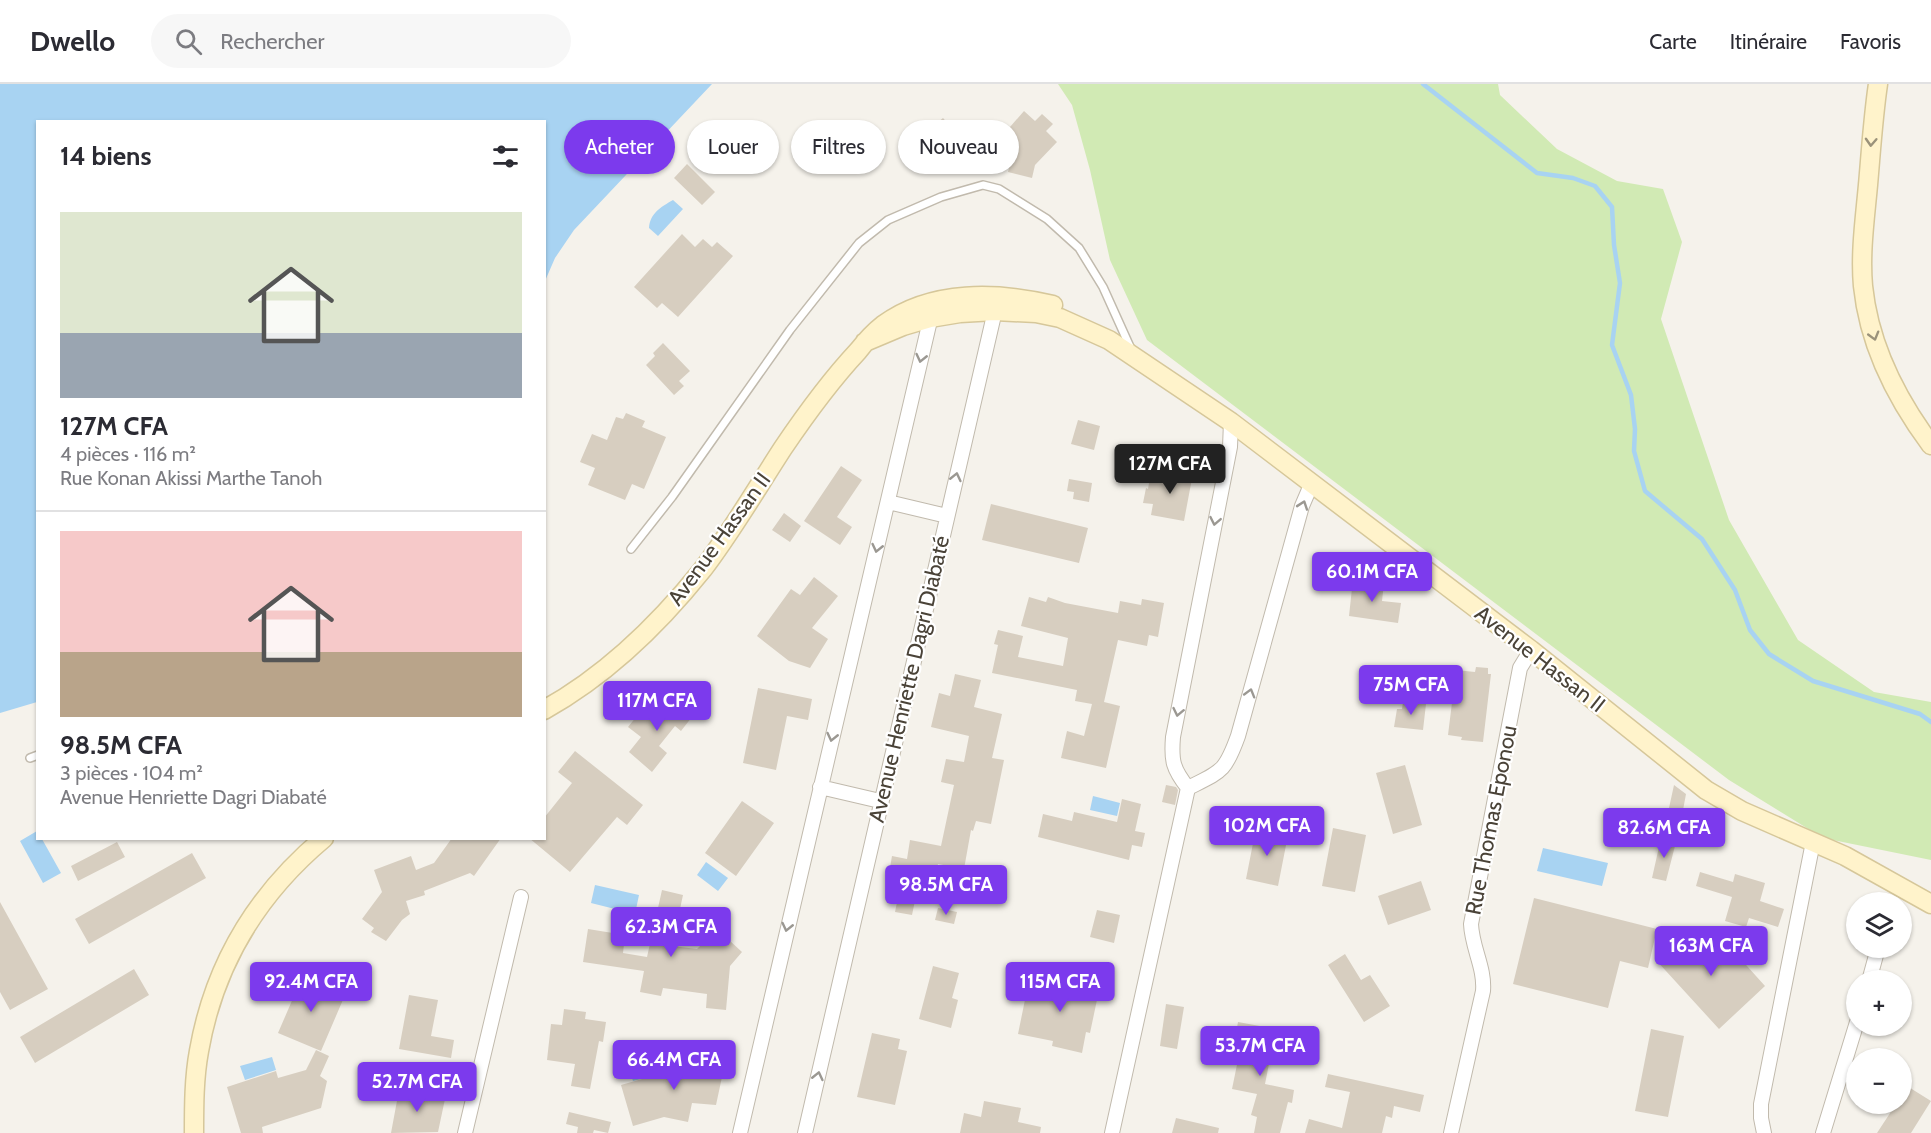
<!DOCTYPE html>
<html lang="fr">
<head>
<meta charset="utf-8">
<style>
	:root { --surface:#fff; --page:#f7f7f7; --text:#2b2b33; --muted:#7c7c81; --line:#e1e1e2; --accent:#7c3aed }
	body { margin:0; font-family:Cabin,sans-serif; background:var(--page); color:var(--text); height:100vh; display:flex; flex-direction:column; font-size:22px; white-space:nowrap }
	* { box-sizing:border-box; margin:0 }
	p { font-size:20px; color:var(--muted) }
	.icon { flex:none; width:33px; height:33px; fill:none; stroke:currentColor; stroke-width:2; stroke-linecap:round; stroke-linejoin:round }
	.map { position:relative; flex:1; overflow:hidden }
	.drawer { position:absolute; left:36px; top:36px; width:510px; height:720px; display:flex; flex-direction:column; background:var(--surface); border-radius:0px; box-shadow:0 2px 4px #0004 }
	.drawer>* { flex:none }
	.guide { position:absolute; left:564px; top:36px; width:570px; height:54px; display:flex; gap:12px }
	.tools { position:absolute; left:1846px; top:808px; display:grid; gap:12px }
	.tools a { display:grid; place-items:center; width:66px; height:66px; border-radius:50%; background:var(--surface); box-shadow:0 2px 4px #0004; font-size:30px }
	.price { position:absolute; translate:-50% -51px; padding:0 14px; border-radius:6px; background:var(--accent); color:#fff; font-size:20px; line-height:39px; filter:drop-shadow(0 2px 3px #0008) }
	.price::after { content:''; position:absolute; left:50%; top:36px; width:18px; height:14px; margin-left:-9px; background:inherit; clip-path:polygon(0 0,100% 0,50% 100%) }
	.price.selected { background:#222; color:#fff }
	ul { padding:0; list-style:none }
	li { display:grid; align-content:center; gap:12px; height:318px; padding:0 24px }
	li+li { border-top:2px solid var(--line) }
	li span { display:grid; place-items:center; height:186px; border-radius:0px; color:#555 }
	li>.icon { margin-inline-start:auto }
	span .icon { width:108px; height:108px; fill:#fffc; stroke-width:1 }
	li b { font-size:26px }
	h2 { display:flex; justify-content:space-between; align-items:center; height:72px; padding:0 24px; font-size:26px }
	.tag { padding:0 21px; border-radius:27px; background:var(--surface); box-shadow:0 2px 4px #0004; font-size:21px; line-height:54px }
	.tag.selected { background:var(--accent); color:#fff }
	header { display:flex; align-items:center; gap:36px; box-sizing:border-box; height:84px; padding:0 30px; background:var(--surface); border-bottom:2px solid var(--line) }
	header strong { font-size:28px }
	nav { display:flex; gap:33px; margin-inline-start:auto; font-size:21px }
	.search { width:420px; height:54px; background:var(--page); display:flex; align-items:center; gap:15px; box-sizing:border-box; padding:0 21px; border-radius:33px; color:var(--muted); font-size:22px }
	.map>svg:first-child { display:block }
	.green { fill:#d1eab4 }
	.water { fill:#a8d3f2 }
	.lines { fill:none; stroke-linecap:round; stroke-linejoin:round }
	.stream { stroke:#a8d3f2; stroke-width:4.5 }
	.building { fill:#d7cec0 }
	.lane-casing { stroke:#c1baad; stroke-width:10 }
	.street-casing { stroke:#c1baad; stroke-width:16 }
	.secondary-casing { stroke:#d6c79a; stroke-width:21 }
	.lane { stroke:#fff; stroke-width:7 }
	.street { stroke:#fff; stroke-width:14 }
	.secondary { stroke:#fff3cb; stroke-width:18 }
	.oneway { stroke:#9b927a }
	.oneway2 { stroke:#9b9892 }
	.labels { text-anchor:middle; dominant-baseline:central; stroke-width:4.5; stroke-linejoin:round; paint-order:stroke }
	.street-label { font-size:22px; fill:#4a4338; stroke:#fff }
</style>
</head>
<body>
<header>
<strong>Dwello</strong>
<div class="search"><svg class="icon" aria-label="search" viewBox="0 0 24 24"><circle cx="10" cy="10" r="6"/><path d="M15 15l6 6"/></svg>Rechercher</div>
<nav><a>Carte</a><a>Itinéraire</a><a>Favoris</a></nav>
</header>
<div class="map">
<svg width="1931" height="1049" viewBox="0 0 1931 1049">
	<rect width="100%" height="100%" fill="#f5f2eb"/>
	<path class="green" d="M1058,0H1498L1500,11L1557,65L1617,97L1663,105L1682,158L1661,235L1729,436L1798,556L1874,608L1931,618V776L1823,754L1729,696L1147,256L1110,176L1090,86L1072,21Z"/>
	<path class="water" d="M0,0H712L574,146L555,174L545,197L544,38H38L37,618L0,629Z
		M673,116L683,125L658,152L649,144C650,129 661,123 673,116Z
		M1093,712L1120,719L1117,732L1090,726Z
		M37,747L38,754L42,755L61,789L43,799L20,757Z
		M1543,764L1608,779L1602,802L1537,787Z
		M706,778L728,794L718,807L697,791Z
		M595,801L639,811L635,830L591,819Z
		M659,961L672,963L665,989L633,997L629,985L654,979Z
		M272,973L276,986L245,996L240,982Z"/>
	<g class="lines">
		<path class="stream" d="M1423,0L1537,89L1573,94L1595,102L1612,123L1614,161L1620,199L1612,261L1631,311L1635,345L1634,367L1645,407L1702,455L1735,506L1750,546L1769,570L1813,597L1920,630L1931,638"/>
	</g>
	<path class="building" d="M1024,27L1035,37L1042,30L1053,40L1046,47L1057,58L1035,81L1032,94L1008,88L1013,68L1009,65L1013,61L1003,51Z
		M943,34L951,43L957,37L975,59L961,71L932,79L928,64L932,63L929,54L936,52L930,45Z
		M687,80L715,108L702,121L674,94Z
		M682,150L695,163L703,155L712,163L717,158L733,172L678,233L662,219L657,224L634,203Z
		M663,259L690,287L679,297L684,302L674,311L646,281L655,272L653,269Z
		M626,329L645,337L642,343L666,353L644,405L632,400L625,416L588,401L595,384L580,378L592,350L607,356L616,333L623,335Z
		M1078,336L1100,342L1094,366L1071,360Z
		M841,382L862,396L837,433L852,443L840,461L804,437Z
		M1168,384L1193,389L1184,437L1151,431L1153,420L1143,419L1146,404L1148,405L1150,393L1166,394Z
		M1069,395L1092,399L1089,418L1073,415L1074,408L1067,407Z
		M991,420L1088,444L1079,479L982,456Z
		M784,429L801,442L790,458L772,446Z
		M814,493L838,512L812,544L828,555L810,584L789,577L757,552L791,505L800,511Z
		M1353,495L1384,499L1382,517L1401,519L1398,539L1349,532Z
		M1029,513L1046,518L1048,513L1065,519L1118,529L1120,517L1141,521L1142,515L1164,519L1158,553L1149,551L1147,562L1118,556L1104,618L1120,622L1106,684L1061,674L1067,647L1084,652L1092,620L1075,617L1077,606L992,589L998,561L994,560L998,546L1023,552L1018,573L1063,582L1068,554L1021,542Z
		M1476,583L1488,584V590H1491L1483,658L1461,656L1462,653L1448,651L1456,586L1475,588Z
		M955,590L981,596L974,623L1002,630L992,674L1004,676L991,740L976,737L973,747L971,746L964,785L938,780L932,810L917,807L912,831L895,828L900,804L887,801L892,772L907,775L910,756L941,762L954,701L941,698L946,675L964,678L969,652L931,643L939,609L950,612Z
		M758,604L812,615L808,636L787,632L776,686L743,679Z
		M663,617L674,627L682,618L695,629L681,647L675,642L659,662L667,669L652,688L629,668L641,653L628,643L645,622L653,629Z
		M1403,618L1426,620L1423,646L1394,643L1397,625H1402Z
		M575,667L643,721L627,741L617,733L570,788L529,754H544V734L572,699L558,688Z
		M1405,681L1422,741L1393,750L1376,689Z
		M1166,701L1176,703L1178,706L1175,721L1162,718Z
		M1674,701L1686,710L1683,726L1669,724Z
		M1122,715L1141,720L1135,747L1145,749L1142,763L1132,761L1129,776L1038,753L1043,730L1072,737L1074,728L1117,738Z
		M742,717L774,739L736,792L705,769Z
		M1256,744L1288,751L1278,802L1246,795Z
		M1333,744L1366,751L1355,808L1322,802Z
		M452,754H501L474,792L470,789L424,807L425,811L406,817L410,830L402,836L386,857L371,848L374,844L362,835L382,808L374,786L411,772L416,786L434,779Z
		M1661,754L1676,758L1666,797L1652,794Z
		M117,758L125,773L78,797L71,782Z
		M192,769L206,794L89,860L75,835Z
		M1700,788L1733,798L1735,790L1765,799L1760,817L1784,825L1778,843L1749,834L1746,843L1725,837L1732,813L1696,802Z
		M1421,797L1431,826L1388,841L1378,812Z
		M662,806L683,811L672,862L697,865L717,845L742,868L730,882L726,926L706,924L707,910L663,904L661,912L640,908L644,887L583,878L588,845L625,851L623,869L647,873Z
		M1534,814L1657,845L1648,884L1620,877L1608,924L1513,900Z
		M0,818L48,905L10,926L0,908Z
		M938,824L957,828L954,840L935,836Z
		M1097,826L1120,831L1114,859L1090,853Z
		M1683,849L1702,869L1720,852L1765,902L1719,945L1655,875Z
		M1345,870L1361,896L1370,891L1390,922L1364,938L1328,881Z
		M933,882L959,889L952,914L958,916L951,944L919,935Z
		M134,885L149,911L35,979L20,953Z
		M298,891L345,911L321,967L278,949L294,912L290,910Z
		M1047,891L1091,899L1089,909L1098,911L1090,949L1086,948L1082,969L1052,962L1053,957L1018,950L1027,906L1043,910Z
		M409,911L438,916L431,952L454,956L451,974L399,965Z
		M1166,920L1184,923L1177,965L1160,962Z
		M564,925L586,928L585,935L606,938L603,958L599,957L590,1005L571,1002L575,980L547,976L551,940L562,941Z
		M1238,938L1276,945L1265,1000L1294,1006L1292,1019L1288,1018L1280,1049H1254L1257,1033L1251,1031L1257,1010L1232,1005L1240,966L1233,965Z
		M1651,945L1684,952L1668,1033L1635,1027Z
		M872,949L900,955L898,965L907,967L895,1021L857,1013Z
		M316,966L329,972L320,992L327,997L321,1024L262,1043L263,1049H241L227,1003L276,987L278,994L306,986Z
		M686,971L725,979L716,1021L692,1019L688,1038L664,1033L633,1042L621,1001L670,987L682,990Z
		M1328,990L1424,1011L1420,1028L1394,1022L1392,1034L1386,1032L1382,1049H1305L1309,1035L1342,1044L1350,1008L1325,1003Z
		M1907,1002L1931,1017L1911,1049H1877L1896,1020H1902V1010Z
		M399,1006L445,1015L438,1048L391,1049Z
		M984,1017L1021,1024L1018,1038L1041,1043L1040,1049H960L964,1029L981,1033Z
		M569,1028L611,1038L608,1049L594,1046L593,1049H577L578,1043L566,1040Z
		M1176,1034L1219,1044L1218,1049H1172Z"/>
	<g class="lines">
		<g class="lane-casing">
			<path id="lane" d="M631,465L672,413L790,246L859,159L888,136L941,113L983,101L999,105L1047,135L1079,164L1103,203L1131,265
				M30,674L38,671"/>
		</g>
		<g class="street-casing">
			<path id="street" d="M888,418L947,432
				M820,703L880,717
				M1188,704C1222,687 1225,688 1238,652L1302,422L1311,401
				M1869,897L1878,864
				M465,1049L521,813
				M740,1049L932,228
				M805,1049L997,218
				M1112,1049L1188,704C1173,685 1171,677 1173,653L1230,363L1231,338
				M1451,1049L1483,907C1485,884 1472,864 1471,840L1520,584L1531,566
				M1764,1049L1761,1034V1020L1813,758
				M1823,1049L1857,938"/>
		</g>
		<g class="secondary-casing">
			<path id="secondary" d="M1878,0C1873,34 1871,67 1868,101C1865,134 1860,169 1863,202C1869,261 1896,314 1931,361
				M865,258L903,242L930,234L960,229L995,227L1036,229L1060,234L1109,256L1231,338L1531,566L1706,706L1742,727L1845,772L1931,820
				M544,626C607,591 659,540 703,485C732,447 757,404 783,364C806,330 830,297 858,267C865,258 874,248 883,241C932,205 998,208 1053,221
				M194,1049C194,1022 194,994 199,967C214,881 257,810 324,754"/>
		</g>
		<use href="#lane" class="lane"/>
		<use href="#street" class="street"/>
		<use href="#secondary" class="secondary"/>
	</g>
	<defs><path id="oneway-chevron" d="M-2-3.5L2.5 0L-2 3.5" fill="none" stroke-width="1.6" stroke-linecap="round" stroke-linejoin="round" transform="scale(1.5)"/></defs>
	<g class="oneway">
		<use href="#oneway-chevron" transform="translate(1871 58) rotate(93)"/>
		<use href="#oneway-chevron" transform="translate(1874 252) rotate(74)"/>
	</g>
	<g class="oneway2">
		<use href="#oneway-chevron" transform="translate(921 274) rotate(103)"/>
		<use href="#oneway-chevron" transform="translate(956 393) rotate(-77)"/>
		<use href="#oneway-chevron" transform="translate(1303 421) rotate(-71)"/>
		<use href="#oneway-chevron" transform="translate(1215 437) rotate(101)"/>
		<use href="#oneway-chevron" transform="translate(877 464) rotate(103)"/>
		<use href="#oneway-chevron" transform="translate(1250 609) rotate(-74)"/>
		<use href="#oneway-chevron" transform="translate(1178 628) rotate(102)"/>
		<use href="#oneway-chevron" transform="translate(832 653) rotate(103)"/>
		<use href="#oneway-chevron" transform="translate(787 843) rotate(103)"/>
		<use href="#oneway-chevron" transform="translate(818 992) rotate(-77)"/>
	</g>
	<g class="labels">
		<g class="street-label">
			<text transform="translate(719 455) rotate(-54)">Avenue Hassan II</text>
			<text transform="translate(1540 575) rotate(38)">Avenue Hassan II</text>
			<text transform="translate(909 595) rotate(-77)">Avenue Henriette Dagri Diabaté</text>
			<text transform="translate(1491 736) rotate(-79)">Rue Thomas Eponou</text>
		</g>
	</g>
</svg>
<div class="tools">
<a><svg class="icon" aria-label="layers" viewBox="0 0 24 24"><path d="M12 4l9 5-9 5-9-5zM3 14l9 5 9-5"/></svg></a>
<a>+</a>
<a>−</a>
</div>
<b class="price selected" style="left:1170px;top:411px">127M CFA</b>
<b class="price" style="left:1372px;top:519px">60.1M CFA</b>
<b class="price" style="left:1411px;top:632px">75M CFA</b>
<b class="price" style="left:657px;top:648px">117M CFA</b>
<b class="price" style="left:1267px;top:773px">102M CFA</b>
<b class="price" style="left:1664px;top:775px">82.6M CFA</b>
<b class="price" style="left:946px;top:832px">98.5M CFA</b>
<b class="price" style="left:671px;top:874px">62.3M CFA</b>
<b class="price" style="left:1711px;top:893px">163M CFA</b>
<b class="price" style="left:311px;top:929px">92.4M CFA</b>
<b class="price" style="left:1060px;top:929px">115M CFA</b>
<b class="price" style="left:1260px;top:993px">53.7M CFA</b>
<b class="price" style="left:674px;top:1007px">66.4M CFA</b>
<b class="price" style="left:417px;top:1029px">52.7M CFA</b>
<div class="guide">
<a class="tag selected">Acheter</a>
<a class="tag">Louer</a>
<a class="tag">Filtres</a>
<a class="tag">Nouveau</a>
</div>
<section class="drawer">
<h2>14 biens<svg class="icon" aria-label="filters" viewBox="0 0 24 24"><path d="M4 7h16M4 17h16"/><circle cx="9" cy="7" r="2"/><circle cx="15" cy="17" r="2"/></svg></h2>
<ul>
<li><span style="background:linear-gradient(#dfe7d0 65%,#9aa5b1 0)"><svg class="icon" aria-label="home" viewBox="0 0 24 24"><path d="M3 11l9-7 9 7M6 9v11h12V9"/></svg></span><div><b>127M CFA</b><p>4 pièces · 116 m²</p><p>Rue Konan Akissi Marthe Tanoh</p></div></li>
<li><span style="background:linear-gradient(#f6c9c9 65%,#b9a48a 0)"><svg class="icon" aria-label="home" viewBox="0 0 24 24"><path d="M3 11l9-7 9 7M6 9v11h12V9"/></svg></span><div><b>98.5M CFA</b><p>3 pièces · 104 m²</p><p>Avenue Henriette Dagri Diabaté</p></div></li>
</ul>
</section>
</div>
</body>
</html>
